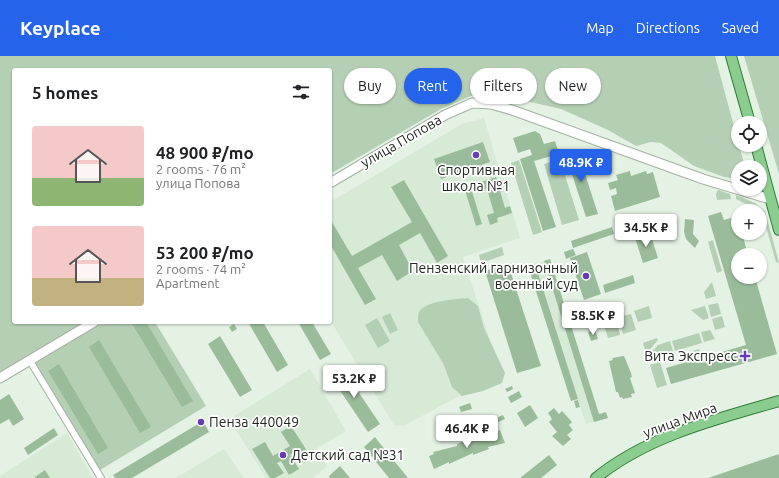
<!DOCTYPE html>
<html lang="en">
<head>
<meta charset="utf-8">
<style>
	:root { --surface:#fff; --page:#f6f6f6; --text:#202124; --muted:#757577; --accent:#2563eb }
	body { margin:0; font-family:Ubuntu,sans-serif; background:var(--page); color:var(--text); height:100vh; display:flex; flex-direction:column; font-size:15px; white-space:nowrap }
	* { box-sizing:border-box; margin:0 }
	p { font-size:13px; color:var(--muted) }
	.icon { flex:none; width:22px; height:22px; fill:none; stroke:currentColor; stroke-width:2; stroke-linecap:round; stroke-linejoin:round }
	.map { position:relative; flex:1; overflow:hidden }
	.panel { position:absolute; left:12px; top:12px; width:320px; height:256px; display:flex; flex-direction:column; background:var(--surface); border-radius:4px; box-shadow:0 1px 3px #0004 }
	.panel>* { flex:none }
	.hud { position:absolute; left:344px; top:12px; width:375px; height:36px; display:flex; gap:8px }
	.buttons { position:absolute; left:731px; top:60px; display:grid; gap:8px }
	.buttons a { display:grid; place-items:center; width:36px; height:36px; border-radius:50%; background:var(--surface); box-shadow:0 1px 3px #0004; font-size:20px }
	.price { position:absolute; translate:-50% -34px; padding:0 9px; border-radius:4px; background:#fff; color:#222; font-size:13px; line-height:26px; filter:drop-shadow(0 1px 2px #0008) }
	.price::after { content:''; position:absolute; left:50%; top:24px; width:12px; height:9px; margin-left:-6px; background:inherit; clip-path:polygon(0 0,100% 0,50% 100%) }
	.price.active { background:var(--accent); color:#fff }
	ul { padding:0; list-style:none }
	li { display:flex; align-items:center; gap:12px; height:100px; padding:0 20px }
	li span { display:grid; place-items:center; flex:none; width:112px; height:80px; border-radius:4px; color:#555 }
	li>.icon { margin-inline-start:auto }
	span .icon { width:48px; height:48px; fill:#fffc; stroke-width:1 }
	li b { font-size:17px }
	h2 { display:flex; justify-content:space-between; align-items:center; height:48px; padding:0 20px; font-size:17px }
	.tag { padding:0 14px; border-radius:18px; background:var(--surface); box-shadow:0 1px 3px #0004; font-size:14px; line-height:36px }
	.tag.active { background:var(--accent); color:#fff }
	header { display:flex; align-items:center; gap:24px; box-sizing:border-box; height:56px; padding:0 20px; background:var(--accent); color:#fff }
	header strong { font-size:19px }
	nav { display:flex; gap:22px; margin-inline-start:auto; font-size:14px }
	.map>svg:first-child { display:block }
	.built { fill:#d6ead6 }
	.green { fill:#b5cfb4 }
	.building { fill:#9bbc9a }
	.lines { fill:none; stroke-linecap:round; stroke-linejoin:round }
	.street-casing { stroke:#a4b1a4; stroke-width:8 }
	.secondary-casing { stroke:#a4b1a4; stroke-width:11 }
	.primary-casing { stroke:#347d39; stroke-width:12 }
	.street { stroke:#fff; stroke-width:6 }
	.secondary { stroke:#fff; stroke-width:9 }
	.primary { stroke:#8bcd8f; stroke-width:10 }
	.poi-dot { fill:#653cb4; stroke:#fff; stroke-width:1.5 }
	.labels { text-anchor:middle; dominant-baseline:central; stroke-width:3.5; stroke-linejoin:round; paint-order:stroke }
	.street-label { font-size:14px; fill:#232823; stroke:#fff }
	.poi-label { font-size:14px; fill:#232823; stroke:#fff; text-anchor:end }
</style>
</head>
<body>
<header>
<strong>Keyplace</strong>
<nav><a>Map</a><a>Directions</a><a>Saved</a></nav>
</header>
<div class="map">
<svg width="779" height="422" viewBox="0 0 779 422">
	<rect width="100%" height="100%" fill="#e4f2e4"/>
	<path class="built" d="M484,62L520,182L463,201L501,318L403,370L394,369L330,264V146L462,68Z
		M550,203L599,358L608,362L586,368L578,343L571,345L528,210Z
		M310,313L346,375L316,393L327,410L313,422H266L229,363Z
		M67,377L93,422H0V420Z
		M224,393L244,422H176Z"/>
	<path class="green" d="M0,0H715L745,111H738V123L724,121L694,110L661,87L651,86L636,90L608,74L561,53L491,37L471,40L441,53L330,118V14H14V266H88L0,317Z
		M744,0H779V118Z
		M560,103L579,164L562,169L544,108Z
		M519,104L542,176L533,179L511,107Z
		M718,134L730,138L731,143L717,144L716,138Z
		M736,139L755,147L765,155L779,207L776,206L762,156L736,143Z
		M713,184L722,215L717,217L708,186Z
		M502,191L504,199L481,207L479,199Z
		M712,226L716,240L706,243L704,236Z
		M468,242L478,250L484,272L505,317L502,327L483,335L462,340L452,331L444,309L418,266C418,263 418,258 419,256C425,245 456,243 468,242Z
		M718,247L721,258L711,261L708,249Z
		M649,250L652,262L638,266L634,255Z
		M705,250L709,262L703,264L691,254Z
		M390,257L398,274L390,278L382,261Z
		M631,258L636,274L623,278L619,261Z
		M722,260L725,271L715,274L712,263Z
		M377,262L390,285L378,292L365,269Z
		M616,262L620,279L608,282L603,266Z
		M104,266H155L206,350L100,414L35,307Z
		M710,274L715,283L704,286L701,276Z
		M699,277L702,287L675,295L672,285Z
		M657,282L658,284L646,298L643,287Z
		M670,285L673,295L649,302L647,301L658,289Z
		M699,293L701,299L682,304L680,299Z
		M660,306L667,329L657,332L650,309Z"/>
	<path class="building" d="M535,75L540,78L544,88L555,85L559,98L534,105L556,171L543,175L520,103L532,99L530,93L518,97L513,82Z
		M483,86L490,106L441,123L434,103Z
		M577,93L598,158L586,161L565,97Z
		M630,115L631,120L646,115L647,118L653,116L660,141L615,155L611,140L617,138L616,132L610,134L608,127L618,124L616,119Z
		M496,121L505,152L510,150L512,157L497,162L498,166L490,169L487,159L494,157L487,133L477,136L475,128Z
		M404,124L448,200L437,207L420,177L399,189L413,215L397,225L382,199L358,212L376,243L365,249L330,188V167L332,166L352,200L412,166L391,131Z
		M470,129L482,168L476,170L464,131Z
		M721,156L724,164L737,160L738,177H742L748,199H738V221H755L777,298L671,328L666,312L746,289L708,160Z
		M685,163L694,164L693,178L699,185L695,192L686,183L684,176Z
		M612,171L614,178L573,192L571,185Z
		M650,177L658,202L643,207L635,182Z
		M573,193L576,199L566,203L564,196Z
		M587,196L601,238L584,244L570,202Z
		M550,203L599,358L606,356L608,362L594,366L544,205Z
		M508,208L541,310L517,317L485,215Z
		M535,208L578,343L571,345L528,210Z
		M633,219L635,227L605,237L603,229Z
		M131,266H146L193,345L182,351Z
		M248,266H263L288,309L277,316Z
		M298,266H312L331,298L320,304Z
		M234,268L237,273L232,276L229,271Z
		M595,274L598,283L591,285L588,276Z
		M220,280L252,334L240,341L208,288Z
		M99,284L151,371L140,377L89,291Z
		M624,300L631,317L632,321L630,322L635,337L631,338L632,341L623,343L622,341L620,342L618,336H616L609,305L613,304L612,302Z
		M59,308L108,392L98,398L48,315Z
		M341,310L380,368L368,376L329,318Z
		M512,330L513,333L507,336L505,333Z
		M519,335L522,341L511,347L508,341Z
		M9,338L24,363L13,370L9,363L0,368V344Z
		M578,344L580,351L576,352L574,345Z
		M470,347L472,353L461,356L459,351Z
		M530,349L538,362L525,371L517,357Z
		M554,352L559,358L562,355L572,366L569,369L573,374L567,379L571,383L563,390L552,380L557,376L549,366L552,363L548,357Z
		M503,359L505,363L496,367L494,363Z
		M203,365L209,376L132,422H115L113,419Z
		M291,370L311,401L300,407L293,397L290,399L299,413L289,419L281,405L277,407L284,417L275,422H270L252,393L265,386L273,400L290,390L281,376Z
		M54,372L58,379L28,399L24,392Z
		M494,374L495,376L500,374L505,387L488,391L489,393L473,399V397L449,408V406L434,413L429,400L434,398L433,396L457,390V388L470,383L471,385Z
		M375,381L378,385L408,422H389L364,391Z
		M779,398V422H708Z
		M549,399L557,409L541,422H520Z
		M340,410L350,422H330L329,420Z
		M45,414L50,422H35V421Z"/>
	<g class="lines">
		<g class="street-casing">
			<path id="street" d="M30,305L101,422"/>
		</g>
		<g class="secondary-casing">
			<path id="secondary" d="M330,127L445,59L472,47L491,48L512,54L703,123L770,143
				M0,322L94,266"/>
		</g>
		<g class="primary-casing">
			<path id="primary" d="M731,0L750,67
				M756,89L779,174
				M596,422C647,380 717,363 779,345"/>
		</g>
		<use href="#street" class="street"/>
		<use href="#secondary" class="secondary"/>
		<use href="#primary" class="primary"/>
	</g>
	<g class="poi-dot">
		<circle cx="476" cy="99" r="4"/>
		<circle cx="586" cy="220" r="4"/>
		<path d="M743 294h4v4h4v4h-4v4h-4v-4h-4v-4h4z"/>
		<circle cx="201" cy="366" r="4"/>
		<circle cx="283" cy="399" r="4"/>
	</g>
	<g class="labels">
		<g class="street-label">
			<text transform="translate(401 85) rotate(-30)">улица Попова</text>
			<text transform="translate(680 364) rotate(-20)">улица Мира</text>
		</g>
		<g class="poi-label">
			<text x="476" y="114" text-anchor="middle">Спортивная<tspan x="476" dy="16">школа №1</tspan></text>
			<text x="578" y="212">Пензенский гарнизонный<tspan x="578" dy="16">военный суд</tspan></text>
			<text x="737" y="300">Вита Экспресс</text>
			<text x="209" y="366" text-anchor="start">Пенза 440049</text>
			<text x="291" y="399" text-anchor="start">Детский сад №31</text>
		</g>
	</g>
</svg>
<div class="buttons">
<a><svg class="icon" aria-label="locate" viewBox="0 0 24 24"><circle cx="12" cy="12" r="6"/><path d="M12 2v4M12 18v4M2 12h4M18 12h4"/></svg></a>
<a><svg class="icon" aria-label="layers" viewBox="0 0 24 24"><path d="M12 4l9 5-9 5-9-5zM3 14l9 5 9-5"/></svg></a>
<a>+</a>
<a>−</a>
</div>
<b class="price active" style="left:581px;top:127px">48.9K ₽</b>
<b class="price" style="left:646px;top:192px">34.5K ₽</b>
<b class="price" style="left:593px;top:280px">58.5K ₽</b>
<b class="price" style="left:354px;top:343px">53.2K ₽</b>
<b class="price" style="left:467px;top:393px">46.4K ₽</b>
<div class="hud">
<a class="tag">Buy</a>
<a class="tag active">Rent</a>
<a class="tag">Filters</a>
<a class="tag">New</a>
</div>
<section class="panel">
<h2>5 homes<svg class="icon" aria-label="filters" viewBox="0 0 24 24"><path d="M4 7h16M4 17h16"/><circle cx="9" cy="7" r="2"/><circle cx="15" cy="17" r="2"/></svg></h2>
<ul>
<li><span style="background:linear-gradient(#f6c9c9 65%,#8fb573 0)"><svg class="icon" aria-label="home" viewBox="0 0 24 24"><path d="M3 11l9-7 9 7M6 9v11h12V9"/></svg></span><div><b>48 900 ₽/mo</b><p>2 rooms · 76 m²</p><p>улица Попова</p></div></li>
<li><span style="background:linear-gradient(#f6c9c9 65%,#c2b280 0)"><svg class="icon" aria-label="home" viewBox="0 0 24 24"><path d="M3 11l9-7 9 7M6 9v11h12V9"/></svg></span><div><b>53 200 ₽/mo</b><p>2 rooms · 74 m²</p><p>Apartment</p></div></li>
</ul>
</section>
</div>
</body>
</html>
